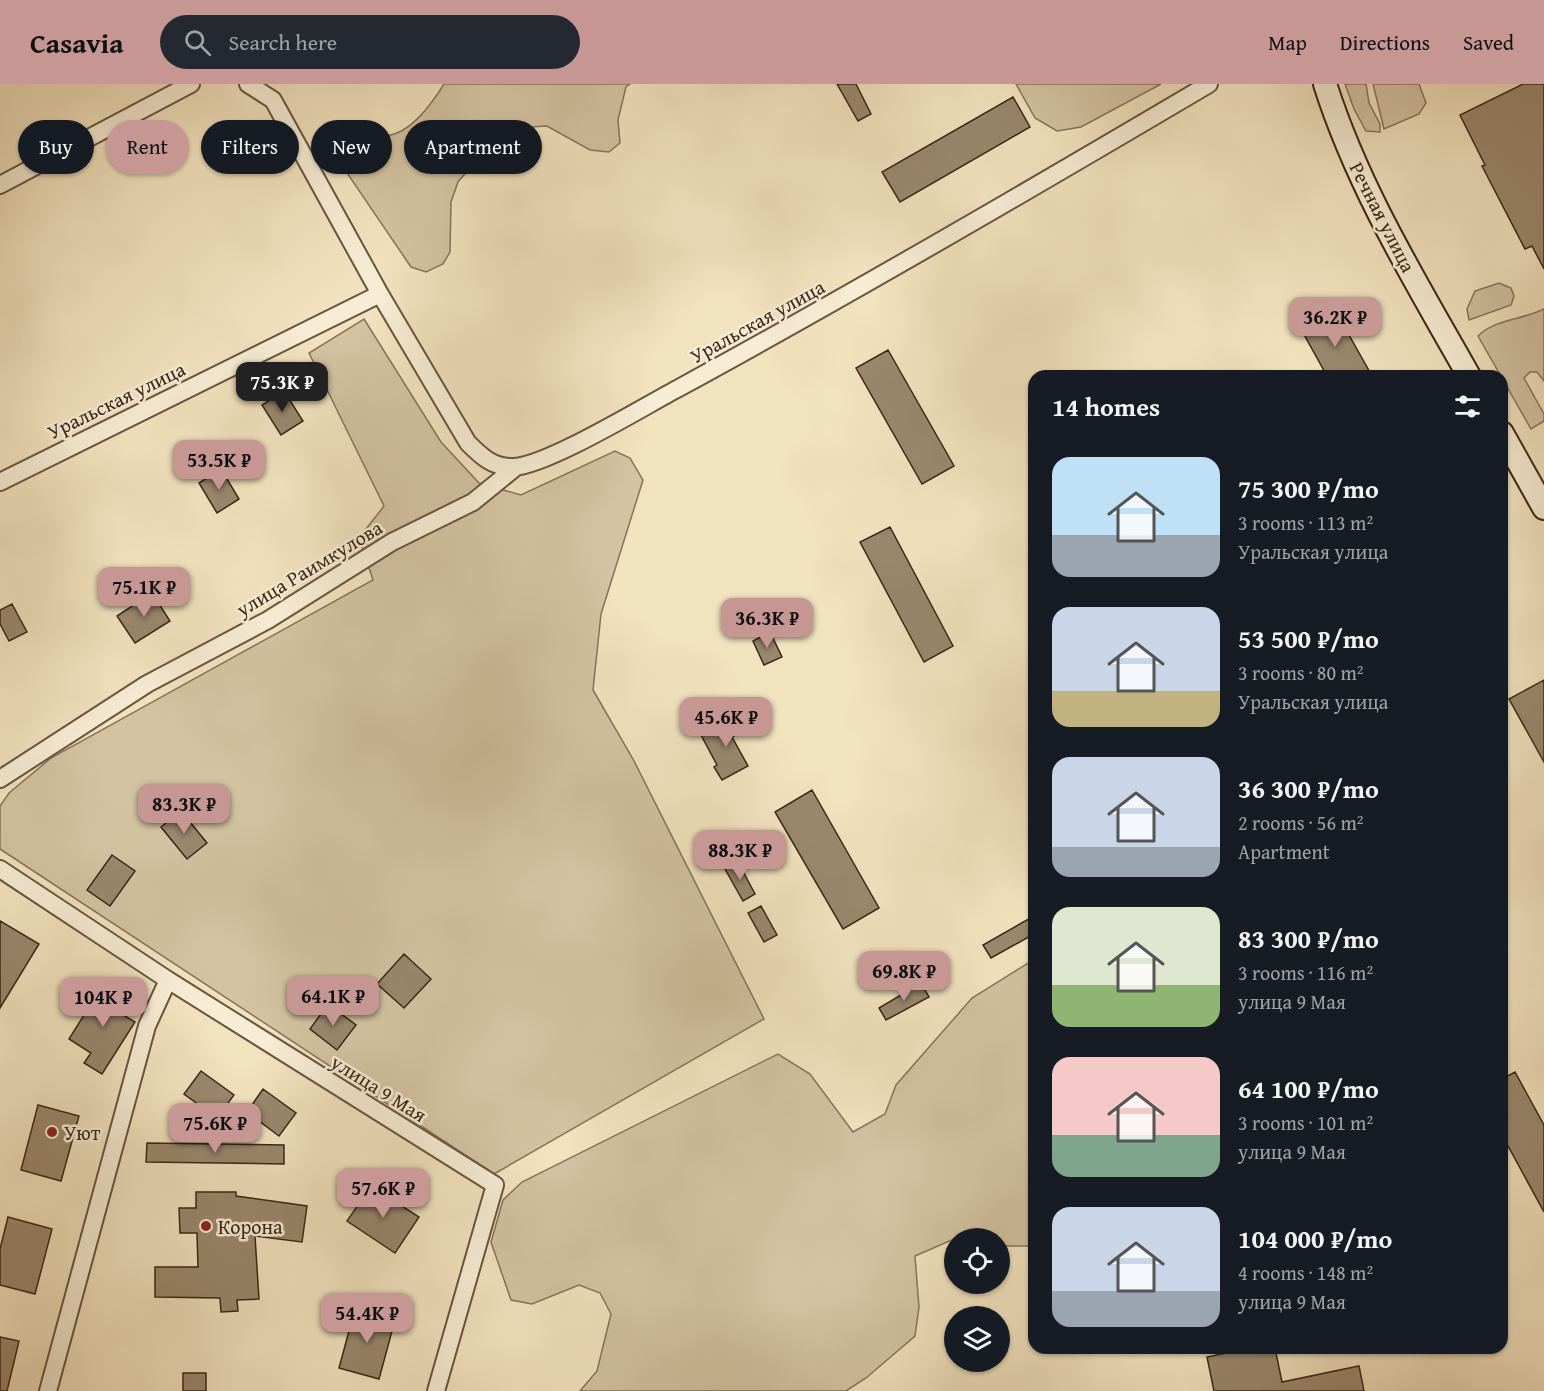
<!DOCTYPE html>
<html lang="en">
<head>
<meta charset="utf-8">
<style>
	:root { --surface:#171b24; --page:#242831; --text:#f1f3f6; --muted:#9ea1a6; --accent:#c59692 }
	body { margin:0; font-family:"Gentium Book Plus",serif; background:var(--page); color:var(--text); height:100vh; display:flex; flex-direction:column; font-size:22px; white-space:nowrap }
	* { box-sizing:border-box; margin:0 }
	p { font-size:20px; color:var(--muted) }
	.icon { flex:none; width:33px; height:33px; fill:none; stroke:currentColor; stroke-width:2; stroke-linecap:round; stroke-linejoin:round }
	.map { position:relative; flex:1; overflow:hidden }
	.sheet { position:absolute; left:1028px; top:286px; width:480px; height:984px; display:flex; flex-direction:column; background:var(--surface); border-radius:18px; box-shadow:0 2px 4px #0004 }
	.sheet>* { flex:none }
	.top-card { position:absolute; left:18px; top:36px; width:570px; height:54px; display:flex; gap:12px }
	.controls { position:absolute; left:944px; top:1144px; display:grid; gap:12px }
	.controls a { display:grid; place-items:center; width:66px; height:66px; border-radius:50%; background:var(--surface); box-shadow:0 2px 4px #0004; font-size:30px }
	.price { position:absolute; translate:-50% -51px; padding:0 14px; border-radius:12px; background:var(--accent); color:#111; font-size:20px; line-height:39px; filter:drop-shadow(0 2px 3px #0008) }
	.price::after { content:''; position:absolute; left:50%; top:36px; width:18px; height:14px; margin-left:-9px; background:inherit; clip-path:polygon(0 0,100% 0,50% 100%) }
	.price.current { background:#222; color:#fff }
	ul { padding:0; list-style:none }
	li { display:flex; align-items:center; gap:18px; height:150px; padding:0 24px }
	li span { display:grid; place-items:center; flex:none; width:168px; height:120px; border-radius:18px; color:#555 }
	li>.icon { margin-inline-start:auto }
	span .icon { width:72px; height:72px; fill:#fffc; stroke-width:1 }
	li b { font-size:26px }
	h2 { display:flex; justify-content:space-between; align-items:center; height:72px; padding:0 24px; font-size:26px }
	.tag { padding:0 21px; border-radius:27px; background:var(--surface); box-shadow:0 2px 4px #0004; font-size:21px; line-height:54px }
	.tag.current { background:var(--accent); color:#111 }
	header { display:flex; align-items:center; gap:36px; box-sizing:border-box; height:84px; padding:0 30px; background:var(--accent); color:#111 }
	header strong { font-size:28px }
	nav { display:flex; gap:33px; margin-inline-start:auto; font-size:21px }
	.search { width:420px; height:54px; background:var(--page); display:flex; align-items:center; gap:15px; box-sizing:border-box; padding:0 21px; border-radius:33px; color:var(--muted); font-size:22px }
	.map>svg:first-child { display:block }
	.green { fill:#d3c3a2; stroke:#86745c; stroke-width:1.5 }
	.building { fill:#9a886e; stroke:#3a2616; stroke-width:1.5 }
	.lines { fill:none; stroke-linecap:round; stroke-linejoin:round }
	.street-casing { stroke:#685540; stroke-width:20 }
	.secondary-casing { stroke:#3a2616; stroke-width:26 }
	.street { stroke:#f7edd5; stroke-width:16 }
	.secondary { stroke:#f7edd5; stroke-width:22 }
	.poi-dot { fill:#8f2418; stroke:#f7edd5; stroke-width:2 }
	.labels { text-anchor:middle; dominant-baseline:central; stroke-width:5; stroke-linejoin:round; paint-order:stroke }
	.street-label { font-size:20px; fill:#3a2616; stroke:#f7edd5 }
	.poi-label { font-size:20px; fill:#3a2616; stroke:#f7edd5; text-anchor:start }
</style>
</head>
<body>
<header>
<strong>Casavia</strong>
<div class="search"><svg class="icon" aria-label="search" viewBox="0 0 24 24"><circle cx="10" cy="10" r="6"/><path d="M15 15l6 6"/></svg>Search here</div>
<nav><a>Map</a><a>Directions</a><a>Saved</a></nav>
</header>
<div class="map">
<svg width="1544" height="1307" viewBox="0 0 1544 1307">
	<rect width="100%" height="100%" fill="#f2e3bf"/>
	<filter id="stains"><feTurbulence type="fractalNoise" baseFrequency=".00333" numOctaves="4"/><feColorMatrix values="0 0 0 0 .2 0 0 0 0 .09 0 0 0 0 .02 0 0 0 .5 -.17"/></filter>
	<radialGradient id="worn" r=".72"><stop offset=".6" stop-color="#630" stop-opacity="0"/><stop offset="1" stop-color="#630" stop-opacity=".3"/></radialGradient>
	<path class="green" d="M444,0H630L626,3L618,36L620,59L609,68L590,66L547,42L514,44L487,64L458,98L451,118L450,168L443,180L426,188L411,183L345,86L339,67L342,50L353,44C364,48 374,52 385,52C411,50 432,19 444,0Z
		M1016,0H1161L1081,43L1057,47L1035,34Z
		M1345,0H1366L1369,19L1380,40V48L1366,47L1354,25Z
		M1373,0H1419L1426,19L1419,30L1384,45Z
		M1499,199L1511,204L1514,212L1511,221L1469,236L1467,225L1475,207Z
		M1544,225V297L1537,288H1530L1524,294L1544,330V337L1531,345L1478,252C1495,235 1522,236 1544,225Z
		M364,235L441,358L479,399L521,411L615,367L630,374L643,396L601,530L593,606L633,675L764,935L494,1090L0,765V722L9,709L51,674L373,496L359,454L384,422L309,269Z
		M1033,876V1162H999V1155H954L915,1172L919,1223L915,1252L866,1294L846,1307H580L597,1287L611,1230L600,1209L579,1201L532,1220L511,1216L491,1158L503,1116L522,1098L778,970L810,990L853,1048L885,1030L896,1001L972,914Z"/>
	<path class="building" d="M837,0H856L871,30L858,37Z
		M1523,0H1544V185L1532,162L1525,165L1482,82L1485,81L1460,31Z
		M1013,13L1030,43L900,118L882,88Z
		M1335,226L1372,292H1327L1301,245Z
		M888,266L954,382L922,400L856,284Z
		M284,307L303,337L281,351L262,321Z
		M221,385L239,415L217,429L199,399Z
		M890,443L953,562L924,578L860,458Z
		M152,509L170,537L135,559L117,532Z
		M12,520L27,548L9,557L0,540V526Z
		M770,548L782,573L764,581L753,557Z
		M1544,596V678L1509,615Z
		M736,632L744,646L732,653L748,682L722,696L714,683L717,681L701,651Z
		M812,706L879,824L843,845L775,728Z
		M181,727L207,759L187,775L161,743Z
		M112,771L135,787L110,822L87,806Z
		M738,778L755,810L743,817L725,785Z
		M761,822L777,851L764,858L748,829Z
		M1034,832V850L991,874L983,861Z
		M0,837L39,860L0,924Z
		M404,870L431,895L404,924L377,900Z
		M104,899L129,914L120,929L135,938L102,990L84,979L91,969L69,955Z
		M921,899L929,913L886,936L879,924Z
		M328,920L356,941L337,966L310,945Z
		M201,987L234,1011L217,1034L184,1010Z
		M1515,988L1544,1041V1128L1502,1051V995Z
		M263,1005L296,1029L279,1052L247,1028Z
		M38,1021L79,1032L61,1097L21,1086Z
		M147,1059L284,1061V1080L146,1078Z
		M371,1102L419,1133L395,1169L347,1137Z
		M196,1108H236V1112L307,1122L302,1158L255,1152L259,1215L237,1216L238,1227L221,1228L220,1214L155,1213V1183H198L197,1149H180L179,1124H196Z
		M8,1133L52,1145L35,1210L0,1201V1165Z
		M355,1225L395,1236L379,1295L339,1284Z
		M0,1253L19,1257L7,1307H0Z
		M1249,1264H1275L1282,1298L1359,1282L1364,1307H1214L1207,1273Z
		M183,1289H206V1307H183Z"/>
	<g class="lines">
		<g class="street-casing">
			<path id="street" d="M248,0L273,16L380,210L468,359C481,372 493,384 514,383C548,381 643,323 677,305C857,207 1033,104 1209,0
				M0,101L191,0
				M0,398L380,210
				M0,695L147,600L268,536L392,458L473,418L516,383
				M0,785L168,896L495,1101L436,1307
				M48,1307L147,942L168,896"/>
		</g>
		<g class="secondary-casing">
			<path id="secondary" d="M1325,0C1358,104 1416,198 1469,292
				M1502,349L1544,424"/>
		</g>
		<use href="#street" class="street"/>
		<use href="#secondary" class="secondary"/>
	</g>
	<g class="poi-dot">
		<circle cx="52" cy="1048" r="6"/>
		<circle cx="206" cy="1142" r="6"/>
	</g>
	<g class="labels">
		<g class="street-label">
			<text transform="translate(1383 133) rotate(63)">Речная улица</text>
			<text transform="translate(757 237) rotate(-29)">Уральская улица</text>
			<text transform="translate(116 316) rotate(-26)">Уральская улица</text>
			<text transform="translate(309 484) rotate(-31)">улица Раимкулова</text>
			<text transform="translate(379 1004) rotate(32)">улица 9 Мая</text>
		</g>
		<g class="poi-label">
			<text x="64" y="1048">Уют</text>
			<text x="218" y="1142">Корона</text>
		</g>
	</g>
	<rect width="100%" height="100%" filter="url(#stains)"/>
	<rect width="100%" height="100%" fill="url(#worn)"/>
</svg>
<div class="controls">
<a><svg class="icon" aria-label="locate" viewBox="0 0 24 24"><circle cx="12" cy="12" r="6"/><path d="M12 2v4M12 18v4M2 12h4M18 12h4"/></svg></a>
<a><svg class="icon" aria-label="layers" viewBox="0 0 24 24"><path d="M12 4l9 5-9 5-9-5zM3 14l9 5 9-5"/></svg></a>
</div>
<b class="price" style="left:1335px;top:264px">36.2K ₽</b>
<b class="price current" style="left:282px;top:329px">75.3K ₽</b>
<b class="price" style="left:219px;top:407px">53.5K ₽</b>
<b class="price" style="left:144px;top:534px">75.1K ₽</b>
<b class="price" style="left:767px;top:565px">36.3K ₽</b>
<b class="price" style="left:726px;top:664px">45.6K ₽</b>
<b class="price" style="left:184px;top:751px">83.3K ₽</b>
<b class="price" style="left:740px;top:797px">88.3K ₽</b>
<b class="price" style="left:904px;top:918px">69.8K ₽</b>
<b class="price" style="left:333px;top:943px">64.1K ₽</b>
<b class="price" style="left:103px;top:944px">104K ₽</b>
<b class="price" style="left:215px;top:1070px">75.6K ₽</b>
<b class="price" style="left:383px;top:1135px">57.6K ₽</b>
<b class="price" style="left:367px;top:1260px">54.4K ₽</b>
<div class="top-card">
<a class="tag">Buy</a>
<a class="tag current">Rent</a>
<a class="tag">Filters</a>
<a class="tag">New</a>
<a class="tag">Apartment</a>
</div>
<section class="sheet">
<h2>14 homes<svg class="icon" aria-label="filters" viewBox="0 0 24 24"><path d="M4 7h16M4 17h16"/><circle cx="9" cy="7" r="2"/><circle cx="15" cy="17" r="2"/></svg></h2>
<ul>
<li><span style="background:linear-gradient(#bfe0f5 65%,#9aa5b1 0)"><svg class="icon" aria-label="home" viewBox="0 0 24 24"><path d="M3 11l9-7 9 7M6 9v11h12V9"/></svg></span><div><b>75 300 ₽/mo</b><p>3 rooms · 113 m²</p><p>Уральская улица</p></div></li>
<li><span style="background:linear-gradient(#c9d6e8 70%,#c2b280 0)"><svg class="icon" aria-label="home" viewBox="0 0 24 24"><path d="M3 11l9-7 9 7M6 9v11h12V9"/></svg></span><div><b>53 500 ₽/mo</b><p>3 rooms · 80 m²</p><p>Уральская улица</p></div></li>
<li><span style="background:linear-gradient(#c9d6e8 75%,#9aa5b1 0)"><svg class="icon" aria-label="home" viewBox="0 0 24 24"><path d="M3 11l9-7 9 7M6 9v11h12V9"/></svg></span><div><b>36 300 ₽/mo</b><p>2 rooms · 56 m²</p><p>Apartment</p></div></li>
<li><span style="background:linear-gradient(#dfe7d0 65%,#8fb573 0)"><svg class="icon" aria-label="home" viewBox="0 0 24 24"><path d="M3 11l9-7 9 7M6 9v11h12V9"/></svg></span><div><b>83 300 ₽/mo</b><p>3 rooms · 116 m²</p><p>улица 9 Мая</p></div></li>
<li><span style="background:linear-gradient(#f6c9c9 65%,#7fa58c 0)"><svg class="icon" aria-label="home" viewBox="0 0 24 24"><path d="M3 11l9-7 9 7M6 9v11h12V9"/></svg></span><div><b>64 100 ₽/mo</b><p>3 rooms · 101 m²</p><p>улица 9 Мая</p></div></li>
<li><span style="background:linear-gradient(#c9d6e8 70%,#9aa5b1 0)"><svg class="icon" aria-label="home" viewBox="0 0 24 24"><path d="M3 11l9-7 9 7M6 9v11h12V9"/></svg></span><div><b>104 000 ₽/mo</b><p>4 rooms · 148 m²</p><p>улица 9 Мая</p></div></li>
</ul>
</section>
</div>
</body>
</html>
